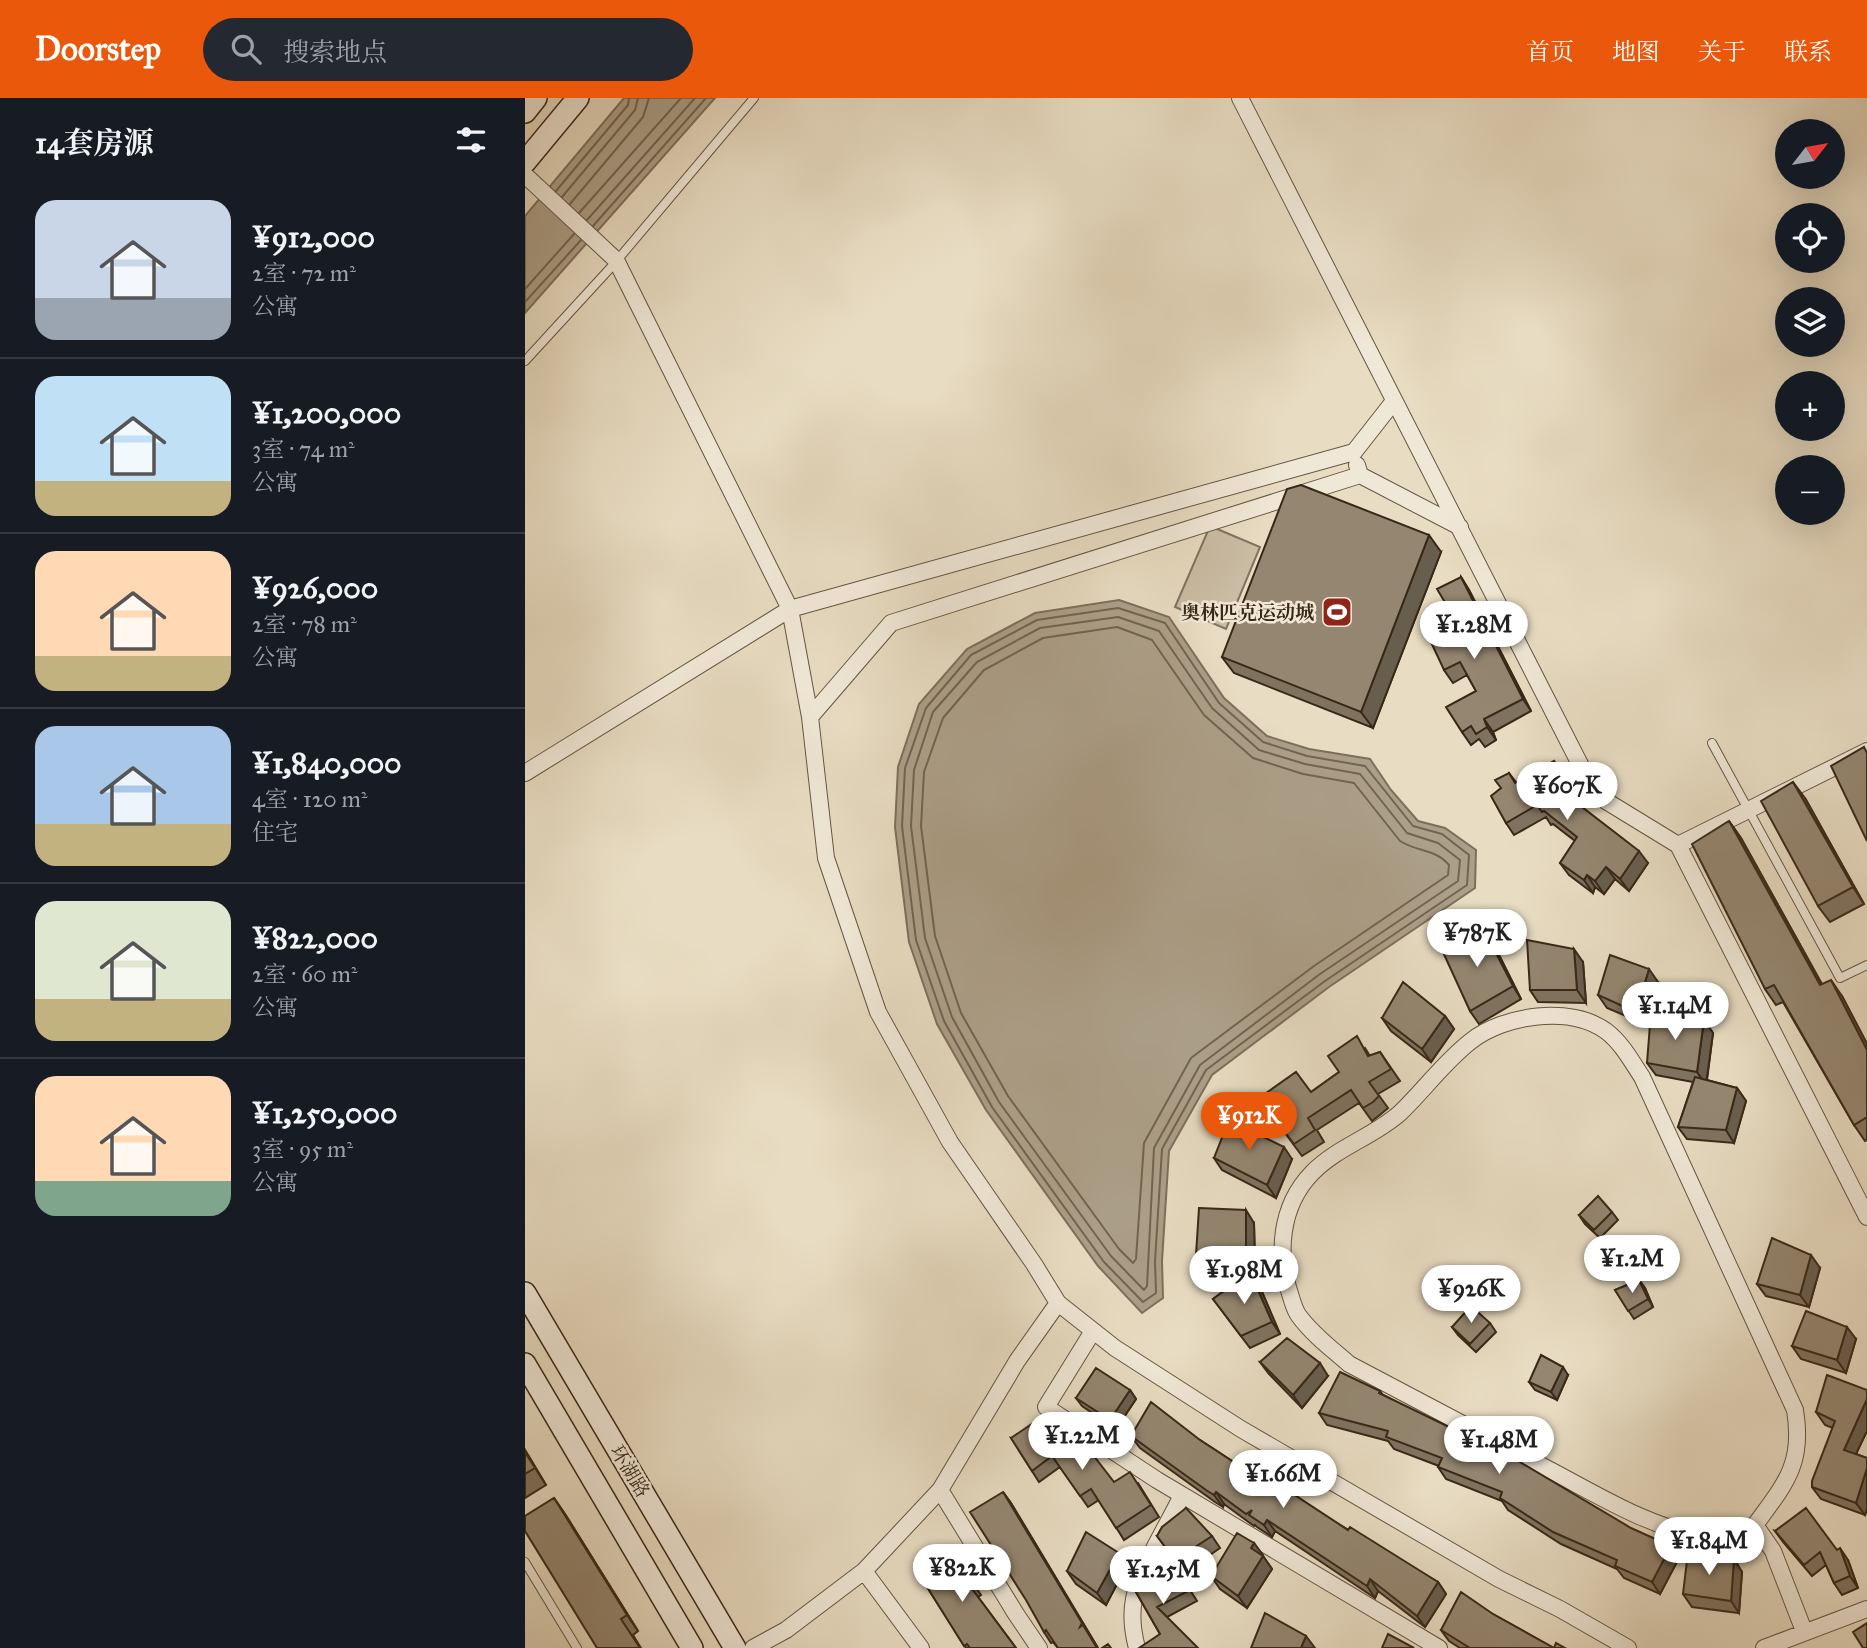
<!DOCTYPE html>
<html lang="zh">
<head>
<meta charset="utf-8">
<style>
	:root { --surface:#171b24; --page:#242831; --text:#f1f3f6; --muted:#9ea1a6; --line:#363941; --accent:#ea580c }
	body { margin:0; font-family:"IM FELL Great Primer","Noto Serif SC",serif; background:var(--page); color:var(--text); height:100vh; display:flex; flex-direction:column; font-size:26px; white-space:nowrap }
	* { box-sizing:border-box; margin:0 }
	p { font-size:23px; color:var(--muted) }
	.icon { flex:none; width:38px; height:38px; fill:none; stroke:currentColor; stroke-width:2; stroke-linecap:round; stroke-linejoin:round }
	.map { position:relative; flex:1; overflow:hidden }
	.panel { display:flex; flex-direction:column; background:var(--surface); width:525px }
	.panel>* { flex:none }
	.needle { width:46px; rotate:59deg }
	.tools { position:absolute; left:1250px; top:21px; display:grid; gap:14px }
	.tools a { display:grid; place-items:center; width:70px; height:70px; border-radius:50%; background:var(--surface); box-shadow:0 7px 28px #0002; font-size:35px }
	.price { position:absolute; translate:-50% -60px; padding:0 16px; border-radius:24px; background:#fff; color:#222; font-size:23px; line-height:46px; filter:drop-shadow(0 2px 4px #0008) }
	.price::after { content:''; position:absolute; left:50%; top:42px; width:21px; height:16px; margin-left:-10px; background:inherit; clip-path:polygon(0 0,100% 0,50% 100%) }
	.price.selected { background:var(--accent); color:#fff }
	ul { padding:0; list-style:none }
	li { display:flex; align-items:center; gap:21px; height:175px; padding:0 35px }
	li+li { border-top:2px solid var(--line) }
	li span { display:grid; place-items:center; flex:none; width:196px; height:140px; border-radius:21px; color:#555 }
	li>.icon { margin-inline-start:auto }
	span .icon { width:84px; height:84px; fill:#fffc; stroke-width:1 }
	li b { font-size:30px }
	h2 { display:flex; justify-content:space-between; align-items:center; height:84px; padding:0 35px; font-size:30px }
	header { display:flex; align-items:center; gap:42px; box-sizing:border-box; height:98px; padding:0 35px; background:var(--accent); color:#fff }
	header strong { font-size:33px }
	nav { display:flex; gap:38px; margin-inline-start:auto; font-size:24px }
	.search { width:490px; height:63px; background:var(--page); display:flex; align-items:center; gap:18px; box-sizing:border-box; padding:0 24px; border-radius:38px; color:var(--muted); font-size:26px }
	main { display:flex; flex:1; min-height:0 }
	.map>svg:first-child { display:block }
	.green { fill:#cabda5; stroke:#82725e; stroke-width:2 }
	.water { fill:#ac9f88; stroke:#7e6f5b; stroke-width:2 }
	.lines { fill:none; stroke-linecap:round; stroke-linejoin:round }
	.shore { stroke:#726450; stroke-width:2 }
	.service-casing { stroke:#655542; stroke-width:10 }
	.minor-casing { stroke:#655542; stroke-width:18 }
	.secondary-casing { stroke:#392817; stroke-width:24 }
	.service { stroke:#f0e8d7; stroke-width:8 }
	.minor { stroke:#f0e8d7; stroke-width:16 }
	.secondary { stroke:#f0e8d7; stroke-width:21 }
	.wall { fill:#7f7360; stroke:#392817; stroke-width:2 }
	.shaded-wall { fill:#685e4e; stroke:#392817; stroke-width:2 }
	.building { fill:#948670; stroke:#392817; stroke-width:2 }
	.labels { text-anchor:middle; dominant-baseline:central; stroke-width:5; stroke-linejoin:round; paint-order:stroke }
	.poi-label { font-size:19px; font-weight:bold; fill:#392817; stroke:#f0e8d7; text-anchor:end }
	.street-label { font-size:19px; fill:#392817; stroke:#f0e8d7 }
</style>
</head>
<body>
<header>
<strong>Doorstep</strong>
<div class="search"><svg class="icon" aria-label="search" viewBox="0 0 24 24"><circle cx="10" cy="10" r="6"/><path d="M15 15l6 6"/></svg>搜索地点</div>
<nav><a>首页</a><a>地图</a><a>关于</a><a>联系</a></nav>
</header>
<main>
<section class="panel">
<h2>14套房源<svg class="icon" aria-label="filters" viewBox="0 0 24 24"><path d="M4 7h16M4 17h16"/><circle cx="9" cy="7" r="2"/><circle cx="15" cy="17" r="2"/></svg></h2>
<ul>
<li><span style="background:linear-gradient(#c9d6e8 70%,#9aa5b1 0)"><svg class="icon" aria-label="home" viewBox="0 0 24 24"><path d="M3 11l9-7 9 7M6 9v11h12V9"/></svg></span><div><b>¥912,000</b><p>2室 · 72 m²</p><p>公寓</p></div></li>
<li><span style="background:linear-gradient(#bfe0f5 75%,#c2b280 0)"><svg class="icon" aria-label="home" viewBox="0 0 24 24"><path d="M3 11l9-7 9 7M6 9v11h12V9"/></svg></span><div><b>¥1,200,000</b><p>3室 · 74 m²</p><p>公寓</p></div></li>
<li><span style="background:linear-gradient(#ffd9b3 75%,#c2b280 0)"><svg class="icon" aria-label="home" viewBox="0 0 24 24"><path d="M3 11l9-7 9 7M6 9v11h12V9"/></svg></span><div><b>¥926,000</b><p>2室 · 78 m²</p><p>公寓</p></div></li>
<li><span style="background:linear-gradient(#a9c7e8 70%,#c2b280 0)"><svg class="icon" aria-label="home" viewBox="0 0 24 24"><path d="M3 11l9-7 9 7M6 9v11h12V9"/></svg></span><div><b>¥1,840,000</b><p>4室 · 120 m²</p><p>住宅</p></div></li>
<li><span style="background:linear-gradient(#dfe7d0 70%,#c2b280 0)"><svg class="icon" aria-label="home" viewBox="0 0 24 24"><path d="M3 11l9-7 9 7M6 9v11h12V9"/></svg></span><div><b>¥822,000</b><p>2室 · 60 m²</p><p>公寓</p></div></li>
<li><span style="background:linear-gradient(#ffd9b3 75%,#7fa58c 0)"><svg class="icon" aria-label="home" viewBox="0 0 24 24"><path d="M3 11l9-7 9 7M6 9v11h12V9"/></svg></span><div><b>¥1,250,000</b><p>3室 · 95 m²</p><p>公寓</p></div></li>
</ul>
</section>
<div class="map">
<svg width="1342" height="1550" viewBox="0 0 1342 1550">
	<rect width="100%" height="100%" fill="#e8dcc2"/>
	<filter id="stains"><feTurbulence type="fractalNoise" baseFrequency=".00286" numOctaves="4"/><feColorMatrix values="0 0 0 0 .2 0 0 0 0 .09 0 0 0 0 .02 0 0 0 .5 -.17"/></filter>
	<radialGradient id="worn" r=".72"><stop offset=".6" stop-color="#630" stop-opacity="0"/><stop offset="1" stop-color="#630" stop-opacity=".3"/></radialGradient>
	<path class="green" d="M685,428L735,449L701,531L650,509Z"/>
	<path class="water" d="M99,0H190L0,215V118Z
		M594,502L644,519L699,600L742,638L784,651L845,661L866,692L893,723L920,730L951,752L950,790L804,889L687,977L644,1053L637,1163L638,1200L617,1215L573,1168L461,1012L412,926L384,844L370,729L373,669L394,606L442,551L510,515Z"/>
	<g class="lines">
		<path class="shore" d="M31,93L103,7L104,0
			M37,99L110,12L113,0
			M45,106L118,19L124,0
			M54,115L156,0
			M62,122L170,0
			M68,128L181,0
			M0,191L49,136
			M0,204L56,142
			M593,510L640,525L694,605L738,644L782,658L840,668L888,728L917,736L944,757L942,787L800,883L681,972L637,1051L630,1163L631,1195L618,1204L579,1164L467,1009L419,923L391,842L377,728L380,670L401,610L446,557L512,522Z
			M593,519L634,533L687,610L734,652L780,666L835,676L882,735L913,745L935,762L933,783L795,876L675,967L629,1050L622,1188L619,1192L586,1158L474,1004L427,919L400,840L386,728L389,672L408,614L452,564L515,530Z
			M592,529L627,542L679,617L728,660L778,676L829,685L875,743C892,754 911,751 924,767L923,777L789,868L666,960L619,1045L611,1161L608,1165L594,1151L483,998L436,915L410,838L396,728L399,674L418,620L459,572L518,540Z"/>
		<g class="service-casing">
			<path id="service" d="M0,263L89,166L229,0
				M1187,645L1315,880L1342,867
				M0,1464L52,1550"/>
		</g>
		<g class="minor-casing">
			<path id="minor" d="M715,0L1063,682L1081,703L1153,747L1342,1119
				M0,77L91,162L265,511L0,675
				M869,303L829,354L265,511L285,619L301,760L353,914L425,1044L509,1166L533,1205L590,1250L716,1331L974,1481L1035,1511L1103,1550
				M832,367L835,377L935,429
				M285,619L366,525L835,377
				M1153,747L1342,653
				M568,1233L521,1309L632,1382L914,1550
				M415,1392L491,1516L514,1550
				M1230,1427C1215,1439 1198,1442 1180,1439C1123,1429 1073,1397 1023,1371C957,1336 890,1301 824,1266C807,1251 788,1237 774,1218C770,1213 768,1205 766,1199C751,1157 755,1108 787,1075C812,1049 848,1039 875,1015C899,992 919,964 946,943C979,917 1045,907 1081,933C1097,945 1107,964 1117,979L1270,1312C1279,1366 1260,1386 1230,1427L1248,1453L1279,1533
				M339,1473L396,1550
				M228,1550L261,1532L339,1473L415,1392L492,1263L533,1205
				M612,1550C608,1535 606,1516 609,1501C614,1472 644,1425 657,1397
				M1239,1550L1342,1511"/>
		</g>
		<g class="secondary-casing">
			<path id="secondary" d="M0,14L11,0
				M0,64L53,0
				M0,1195L210,1550
				M0,1266L167,1550"/>
		</g>
		<use href="#service" class="service"/>
		<use href="#minor" class="minor"/>
		<use href="#secondary" class="secondary"/>
	</g>
	<path class="wall" d="M916,454L848,630L709,575L697,559Z
		M936,479L944,492L1006,613L968,634L971,642L960,649L954,641L946,647L937,634L951,593L942,577L928,585L919,572L934,528Z
		M984,675L991,684L1038,675L1053,706L1123,765L1104,793L1090,781L1079,796L1070,789L1068,795L1044,777L1035,765L1050,743L1028,726L1026,727L1021,719L989,737L981,725L976,690Z
		M1280,700L1339,806L1305,824L1293,808Z
		M1204,723L1216,740L1297,886L1317,898L1342,946V1042L1340,1043L1329,1027L1258,904L1251,907L1240,891Z
		M958,830L967,843L996,901L954,926L945,913Z
		M1058,864L1061,905L1013,904L1005,892Z
		M1133,884L1120,926L1082,910L1073,897Z
		M920,918L929,931L906,964L866,933L857,920Z
		M1179,922L1188,935L1182,982L1212,990L1221,1003L1209,1045L1162,1041L1153,1029L1168,984L1131,977L1122,965Z
		M840,950L845,958L855,954L875,983L853,996L863,1010L856,1016L847,1023L834,1005L792,1032L799,1044L777,1058L734,1000L786,994L814,974Z
		M689,1060L767,1061L751,1100L697,1072Z
		M1087,1114L1093,1122L1075,1140L1060,1126L1054,1117Z
		M729,1125L730,1167L679,1170L671,1157Z
		M1295,1170L1284,1209L1241,1198L1232,1186Z
		M725,1174L734,1187L755,1236L725,1250L688,1201Z
		M1114,1182L1120,1190L1128,1209L1109,1221L1090,1192Z
		M965,1225L971,1234L951,1254L933,1237L927,1229Z
		M1331,1241L1321,1275L1276,1261L1267,1248Z
		M735,1264L803,1278L777,1310L744,1276Z
		M1043,1277L1032,1302L1010,1292L1004,1284Z
		M605,1292L611,1301L591,1331L557,1308L551,1300Z
		M1342,1292V1333L1331,1356L1342,1360V1411L1340,1417L1296,1401L1287,1389L1308,1330L1300,1327L1291,1314Z
		M855,1293L858,1297L1154,1460L1135,1496L1099,1480L1092,1471L1036,1446L983,1412L977,1403L921,1381L913,1369L914,1368L869,1351L863,1343L802,1327L794,1315Z
		M606,1338L675,1342L724,1374L913,1484L921,1496L900,1529L853,1493L850,1500L750,1433L747,1439L732,1429L730,1427L729,1428L699,1406L698,1409L690,1404L615,1350Z
		M486,1340L549,1357L589,1384L613,1385L634,1419L599,1442L574,1402L563,1409L535,1369L514,1384Z
		M0,1352L21,1387L0,1400Z
		M478,1394L486,1405L573,1550H533L528,1544L526,1545L519,1534Z
		M29,1400L40,1416L113,1533L108,1537L116,1550H72Z
		M1250,1433L1323,1462L1333,1490L1317,1497L1309,1485L1301,1467L1287,1478L1258,1444Z
		M632,1438H687L695,1450L659,1475Z
		M729,1445L747,1471L722,1510L695,1491L686,1478Z
		M424,1451L456,1497L453,1499L491,1550H441L392,1473Z
		M1209,1461L1217,1474L1214,1515L1167,1509L1158,1496Z
		M602,1467L581,1507L551,1486L542,1473Z
		M665,1492L672,1503L642,1519L635,1536L611,1494Z
		M968,1516L1029,1550H1040H935L924,1543L916,1532Z"/>
	<path class="shaded-wall" d="M904,437L916,454L848,630L836,614Z
		M936,479L944,492L1006,613L998,601Z
		M959,621L968,634L971,642L962,629Z
		M1029,663L1038,675L1057,715L1048,702Z
		M1268,684L1280,700L1339,806L1328,789Z
		M1204,723L1216,740L1306,903L1295,887Z
		M1114,753L1123,765L1104,793L1095,781Z
		M1081,769L1090,781L1079,796L1070,783Z
		M1062,777L1070,789L1068,795L1059,782Z
		M958,830L967,843L996,901L988,888Z
		M1049,851L1058,864L1061,905L1052,892Z
		M1124,871L1133,884L1120,926L1111,914Z
		M1306,882L1317,898L1342,946V952Z
		M920,918L929,931L906,964L897,951Z
		M1179,922L1188,935L1181,987L1172,974Z
		M1212,990L1221,1003L1209,1045L1201,1032Z
		M759,1049L767,1061L751,1100L742,1087Z
		M721,1112L729,1125L730,1167L721,1155Z
		M1286,1157L1295,1170L1284,1209L1275,1197Z
		M725,1174L734,1187L755,1236L747,1224Z
		M1114,1182L1120,1190L1128,1209L1123,1201Z
		M1322,1229L1331,1241L1321,1275L1312,1262Z
		M795,1265L803,1278L777,1310L768,1297Z
		M1038,1269L1043,1277L1032,1302L1026,1294Z
		M605,1292L611,1301L591,1331L585,1322Z
		M1342,1301V1333L1327,1364L1319,1352Z
		M0,1352L21,1387L0,1354Z
		M1342,1370V1411L1340,1417L1331,1405Z
		M478,1394L486,1405L573,1550L563,1540Z
		M691,1394L699,1406L698,1409L689,1397Z
		M29,1400L40,1416L113,1533L102,1517Z
		M742,1422L750,1433L747,1439L739,1427Z
		M729,1445L738,1457L735,1463L726,1450Z
		M1146,1448L1154,1460L1135,1496L1127,1484Z
		M1315,1450L1323,1462L1333,1490L1325,1478Z
		M594,1455L602,1467L581,1507L572,1495Z
		M738,1458L747,1471L722,1510L713,1498Z
		M1209,1461L1217,1474L1214,1515L1206,1503Z
		M845,1481L853,1493L850,1500L842,1488Z
		M913,1484L921,1496L900,1529L892,1518Z
		M781,1538L790,1550H776Z"/>
	<path class="building" d="M776,387L904,437L836,614L697,559L762,391Z
		M936,479L998,601L959,621L962,629L951,636L946,628L937,634L921,609L951,593L935,564L919,572L905,542L934,528L912,491Z
		M1339,649L1342,655V743L1306,668Z
		M1029,663L1048,702L1114,753L1095,781L1081,769L1070,783L1062,777L1059,782L1035,765L1052,739L1019,713L1017,714L1012,707L981,725L966,698L976,690L970,682L984,675L990,685Z
		M1268,684L1328,789L1293,808L1236,703Z
		M1204,723L1295,887L1306,882L1342,952V1019L1329,1027L1249,887L1240,891L1167,746Z
		M958,830L988,888L945,913L917,852Z
		M1002,842L1049,851L1052,892H1005Z
		M1085,857L1124,871L1111,914L1073,897Z
		M878,884L920,918L897,951L857,920Z
		M1126,914L1179,922L1172,974L1122,965Z
		M832,938L843,958L855,954L866,971L844,984L854,998L848,1004L838,1010L826,992L783,1020L790,1032L769,1046L734,1000L771,974L786,994L814,974L803,958Z
		M1170,979L1212,990L1201,1032L1153,1029Z
		M704,1022L759,1049L742,1087L689,1060Z
		M1073,1098L1087,1114L1069,1132L1054,1117Z
		M674,1110L721,1112V1155L671,1157Z
		M1247,1140L1286,1157L1275,1197L1232,1186Z
		M725,1174L747,1224L716,1238L688,1201Z
		M1114,1182L1123,1201L1103,1213L1090,1192Z
		M946,1208L965,1225L945,1246L927,1229Z
		M1281,1213L1322,1229L1312,1262L1267,1248Z
		M762,1240L795,1265L768,1297L735,1264Z
		M1016,1257L1038,1269L1026,1294L1004,1284Z
		M571,1270L605,1292L585,1322L551,1300Z
		M815,1274L855,1293L854,1295L930,1332L932,1329L973,1351L1106,1430L1146,1448L1127,1484L1090,1468L1092,1462L1028,1434L975,1400L977,1394L913,1369L917,1360L861,1339L863,1333L794,1315Z
		M1302,1277L1342,1292V1301L1319,1352L1342,1360V1370L1331,1405L1287,1389V1383L1310,1323L1291,1314Z
		M626,1304L675,1342L724,1374L727,1369L823,1432L825,1429L913,1484L892,1518L845,1481L842,1488L742,1422L739,1427L724,1417L727,1412L721,1416L691,1394L689,1397L681,1392L606,1338Z
		M517,1319L549,1357L562,1349L589,1384L605,1374L626,1407L591,1430L566,1391L555,1398L527,1358L507,1373L486,1340Z
		M0,1354L10,1370L0,1376Z
		M478,1394L557,1525L555,1529L558,1527L572,1550H533L521,1532L519,1534L501,1502L445,1414Z
		M29,1400L102,1517L96,1521L115,1550H72L0,1433V1418Z
		M661,1410L687,1438L650,1462L632,1438L637,1429Z
		M1281,1410L1312,1452L1315,1450L1325,1478L1309,1485L1295,1454L1279,1467L1250,1433Z
		M561,1434L594,1455L572,1495L542,1473Z
		M712,1435L729,1445L726,1450L738,1458L713,1498L686,1478Z
		M424,1451L448,1485L445,1488L491,1550H445L442,1546L439,1548L392,1473Z
		M1163,1454L1209,1461L1206,1503L1158,1496Z
		M639,1463L665,1492L632,1509L673,1550H614L635,1536L611,1494L614,1483Z
		M936,1494L968,1516L1029,1550L1031,1545L1040,1550H945L916,1532Z
		M740,1515L781,1538L776,1550H726Z
		M1342,1525V1550H1338L1328,1534Z
		M863,1536L889,1550H857Z
		M583,1546L586,1550H577Z"/>
	<defs>
		<g id="stadium-square" transform="scale(1.575)"><rect x="-9" y="-9" width="18" height="18" rx="4" fill="#8f2418" stroke="#f0e8d7"/><path d="M0-5a6.5 5 0 1 0 0 10a6.5 5 0 1 0 0-10ZM-3.5-1.8h7v3.6h-7Z" fill="#fff"/></g>
	</defs>
	<g fill-rule="evenodd">
		<use href="#stadium-square" x="812" y="514"/>
	</g>
	<g class="labels">
		<g class="poi-label">
			<text x="789" y="514">奥林匹克运动城</text>
		</g>
		<g class="street-label">
			<text transform="translate(105 1373) rotate(59)">环湖路</text>
		</g>
	</g>
	<rect width="100%" height="100%" filter="url(#stains)"/>
	<rect width="100%" height="100%" fill="url(#worn)"/>
</svg>
<div class="tools">
<a><svg class="needle" viewBox="-14 -14 28 28"><path d="M0-13l5 13h-10z" fill="#e53935"/><path d="M0 13l5-13h-10z" fill="#9ea1a6"/></svg></a>
<a><svg class="icon" aria-label="locate" viewBox="0 0 24 24"><circle cx="12" cy="12" r="6"/><path d="M12 2v4M12 18v4M2 12h4M18 12h4"/></svg></a>
<a><svg class="icon" aria-label="layers" viewBox="0 0 24 24"><path d="M12 4l9 5-9 5-9-5zM3 14l9 5 9-5"/></svg></a>
<a>+</a>
<a>−</a>
</div>
<b class="price" style="left:949px;top:563px">¥1.28M</b>
<b class="price" style="left:1042px;top:724px">¥607K</b>
<b class="price" style="left:952px;top:871px">¥787K</b>
<b class="price" style="left:1150px;top:944px">¥1.14M</b>
<b class="price selected" style="left:724px;top:1054px">¥912K</b>
<b class="price" style="left:1107px;top:1197px">¥1.2M</b>
<b class="price" style="left:719px;top:1208px">¥1.98M</b>
<b class="price" style="left:946px;top:1227px">¥926K</b>
<b class="price" style="left:557px;top:1374px">¥1.22M</b>
<b class="price" style="left:974px;top:1378px">¥1.48M</b>
<b class="price" style="left:758px;top:1412px">¥1.66M</b>
<b class="price" style="left:1184px;top:1479px">¥1.84M</b>
<b class="price" style="left:437px;top:1506px">¥822K</b>
<b class="price" style="left:638px;top:1508px">¥1.25M</b>
</div>
</main>
</body>
</html>
